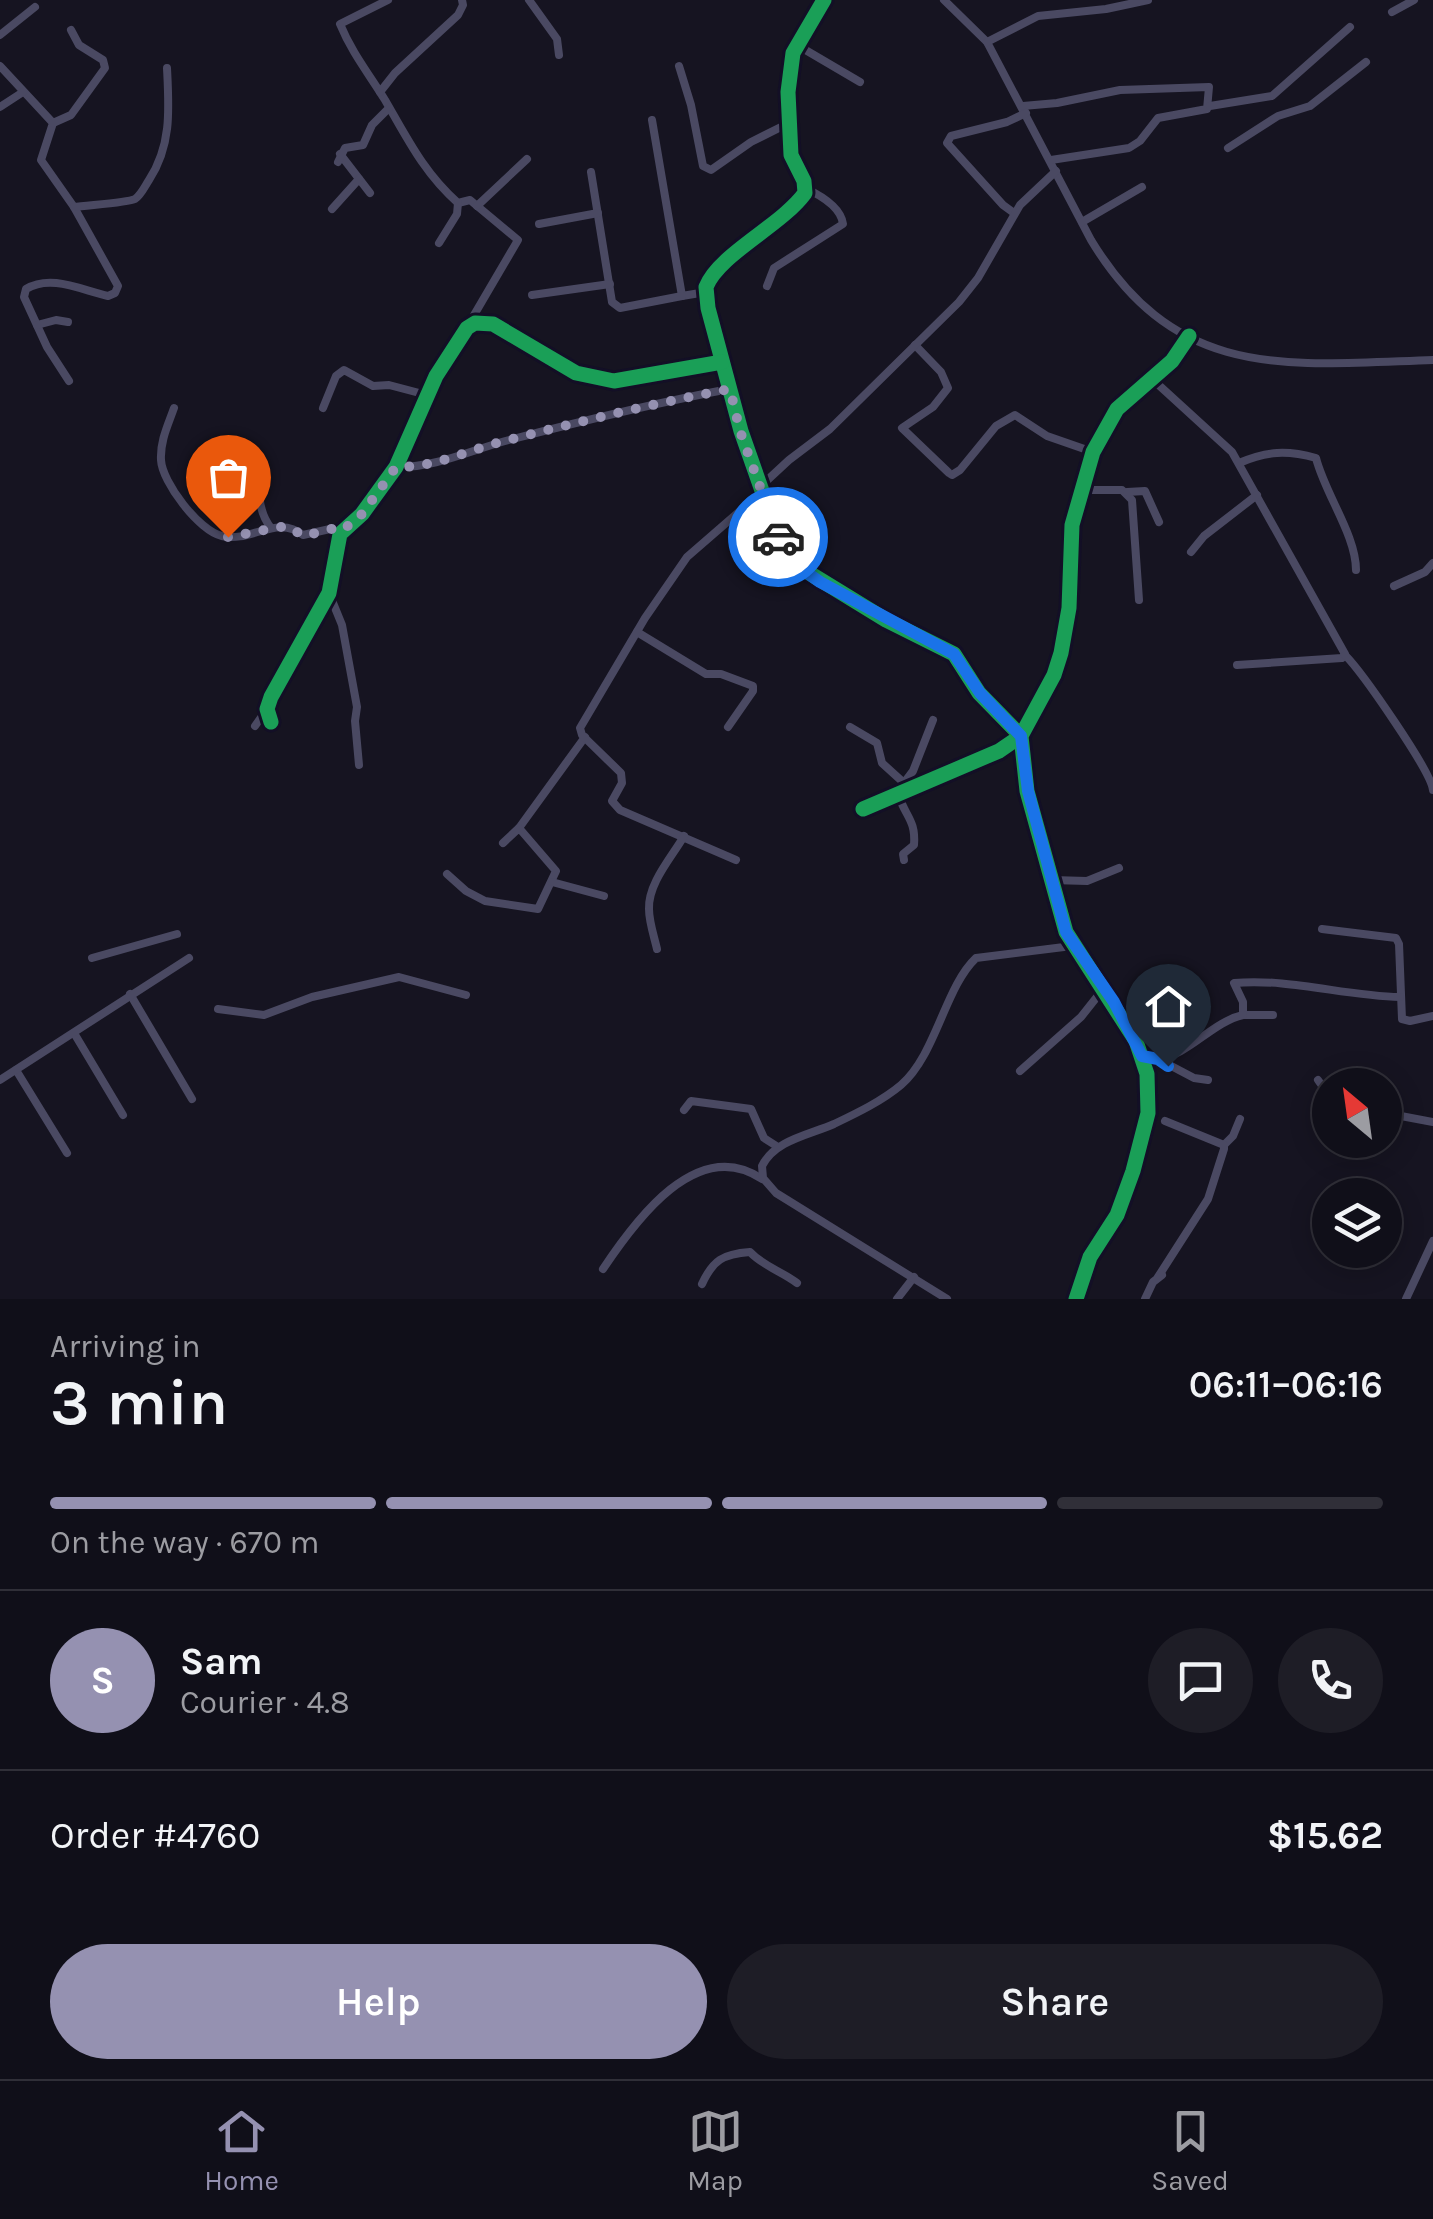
<!DOCTYPE html>
<meta charset="utf-8">
<style>
body{margin:0;font-family:Karla,sans-serif;background:#1e1d26;color:#f1f3f6;height:100vh;display:flex;flex-direction:column;font-size:38px;white-space:nowrap}
*{box-sizing:border-box;margin:0}
p{font-size:32px;color:#9c9ca2}
.icon{flex:none;width:55px;height:55px;fill:none;stroke:currentColor;stroke-width:2;stroke-linecap:round;stroke-linejoin:round}
.map{position:relative;height:1299px;overflow:hidden}
.details{display:flex;flex-direction:column;background:#100f19;flex:1}
.details>*{flex:none}
.needle{width:65px;rotate:331deg}
.buttons{position:absolute;left:1312px;top:1068px;display:grid;gap:20px}
.buttons a{display:grid;place-items:center;width:90px;height:90px;border-radius:50%;background:#100f19;box-shadow:0 5px 25px #0003,0 0 0 2px #302f38;font-size:50px}
.pin{position:absolute;display:grid;place-items:center;width:85px;height:85px;color:#fff;margin:-102px -42px;border-radius:50% 50% 50% 0;rotate:-45deg;box-shadow:0 0 10px #0007}
.pin .icon{rotate:45deg}
.courier{position:absolute;display:grid;place-items:center;width:100px;height:100px;margin:-50px;border:8px solid #1a73e8;border-radius:50%;background:#fff;color:#222;box-shadow:0 2px 12px #0007}
.overview em{font-style:normal;font-weight:600}
.overview div{display:flex;flex-direction:column-reverse}
.overview{display:flex;align-items:center;justify-content:space-between;height:170px;padding:0 50px}
h1{font-size:65px;font-weight:600;line-height:75px}
.bar{display:grid;grid-template-columns:repeat(4,1fr);gap:15px 10px;align-content:center;height:120px;padding:0 50px}
.bar i{height:12px;border-radius:8px;background:#302f38}
.bar .active{background:#9591b1}
.bar p{grid-column:span 4}
.line{display:flex;align-items:center;gap:25px;padding:0 50px;border-top:2px solid #302f38}
.line div{flex:1}
.round{display:grid;place-items:center;flex:none;width:105px;height:105px;border-radius:52px;background:#1e1d26}
.action{display:flex;gap:20px;margin-top:auto;padding:20px 50px}
.action a{flex:1;height:115px;border-radius:60px;background:#9591b1;color:#fff;font-size:40px;font-weight:600;line-height:115px;text-align:center}
.action a+a{background:#1e1d26;color:#f1f3f6}
.menu{display:flex;justify-content:space-around;align-items:center;height:140px;border-top:2px solid #302f38;background:#100f19;font-size:28px;color:#9c9ca2}
.menu a{display:grid;justify-items:center;gap:5px}
.menu .active{color:#9591b1}
.map>svg:first-child{display:block}
</style>
<div class="map">
<svg width="1433" height="1299" viewBox="0 0 1433 1299">
<rect width="100%" height="100%" fill="#161421"/>
<g fill="none" stroke-linecap="round" stroke-linejoin="round">
<!-- minor -->
<g stroke="#4a4962" stroke-width="8">
<path d="M388 0 340 24C352 53 369 74 385 100 407 138 424 173 458 203L470 200 518 240 467 327"/>
<polyline points="529,0 557,39 559,55"/>
<path d="M824 0 793 53 788 92 791 155 804 181 805 193C781 226 719 254 706 287L708 308 741 431 780 542 793 563 886 620 954 654 979 693 1021 736 999 751 863 809"/>
<path d="M944 0 987 42 1091 240C1177 382 1287 365 1433 360"/>
<polyline points="1392,12 1414,0"/>
<polyline points="0,35 35,7"/>
<polyline points="987,42 1038,16 1106,9 1148,0"/>
<polyline points="797,45 860,82"/>
<path d="M0 66 53 123 41 160 74 207 118 286 115 293 108 296C81 290 51 274 26 289L24 297 47 347 69 381"/>
<polyline points="679,66 691,105 703,166 711,170 751,142 789,123"/>
<polyline points="380,92 395,73 458,15 463,5 462,0"/>
<polyline points="1023,106 1057,103 1120,90 1209,87 1207,109 1158,118 1140,141 1129,148 1051,160"/>
<polyline points="1210,106 1272,96 1350,27"/>
<polyline points="0,107 23,92"/>
<polyline points="652,120 682,296 706,292"/>
<polyline points="53,123 71,115 105,68 103,60 79,45 71,30"/>
<polyline points="1228,148 1278,116 1310,106 1366,62"/>
<polyline points="340,154 370,193"/>
<polyline points="338,162 345,148 363,145 372,125 389,108"/>
<polyline points="591,172 612,302 620,308 682,296"/>
<polyline points="477,206 527,159"/>
<path d="M74 207C87 205 127 203 135 199 141 195 145 186 149 180 172 145 169 108 167 68"/>
<polyline points="332,209 359,179"/>
<polyline points="1014,213 1003,205 947,143 951,136 1007,122 1026,113"/>
<polyline points="1082,222 1142,187"/>
<polyline points="539,224 598,213"/>
<polyline points="439,243 457,214 458,203"/>
<path d="M767 286 774 268 843 224C841 207 820 195 805 188"/>
<polyline points="532,295 610,284"/>
<polyline points="37,325 56,320 68,322"/>
<polyline points="915,345 941,372 948,388 933,407 902,428 949,473 952,475 960,470 996,426 1015,415 1047,436 1093,452"/>
<polyline points="1151,378 1232,452 1345,654 1342,658 1237,665"/>
<path d="M174 408C168 425 160 441 161 460 162 482 199 531 222 536 251 543 277 514 303 535L330 529 343 530"/>
<polyline points="323,408 336,376 344,370 373,386 389,385 427,395"/>
<path d="M260 457C259 481 255 508 271 528"/>
<path d="M1239 463C1267 451 1287 450 1316 458 1325 494 1356 535 1356 570"/>
<path d="M396 467C435 468 471 450 509 440 582 421 655 403 729 389"/>
<polyline points="761,486 789,460 830,429 959,302 978,278 1020,205 1056,171"/>
<polyline points="1080,490 1122,490 1132,500 1139,600"/>
<polyline points="1127,492 1145,491 1159,522"/>
<polyline points="1191,552 1204,536 1257,495"/>
<polyline points="1394,586 1425,572 1433,563"/>
<polyline points="329,593 342,625 357,707 355,721 359,765"/>
<polyline points="637,632 706,674 721,674 753,686 753,691 728,727"/>
<path d="M1345 655C1362 672 1431 771 1433 790"/>
<polyline points="271,722 267,709 271,697 329,593 340,534 362,514 396,467 436,376 467,328 475,323 493,324 576,373 614,381 722,362"/>
<polyline points="255,726 267,709"/>
<polyline points="850,727 877,743 882,763 904,783 901,793"/>
<polyline points="904,783 913,771 933,720"/>
<path d="M899 796C905 816 916 820 914 845L903 854 904 860"/>
<polyline points="519,828 585,737"/>
<polyline points="736,860 620,810 612,801 622,783 621,773 582,735 580,728 645,618 687,557 763,491"/>
<polyline points="447,874 466,891 485,901 538,909 556,871 519,828 503,843"/>
<polyline points="1052,880 1087,881 1119,868"/>
<polyline points="552,882 604,896"/>
<polyline points="1322,929 1396,938 1399,944 1402,1019 1410,1021 1433,1016"/>
<path d="M657 949C654 936 649 922 649 909 648 883 672 857 684 836"/>
<polyline points="92,958 177,934"/>
<polyline points="130,994 192,1099"/>
<polyline points="218,1009 264,1015 312,997 399,977 466,995"/>
<path d="M1273 1015H1243V1002L1234 983C1289 978 1345 996 1400 997"/>
<polyline points="74,1033 123,1115"/>
<polyline points="16,1070 67,1153"/>
<polyline points="1020,1071 1081,1017 1104,988"/>
<polyline points="0,1080 189,958"/>
<path d="M1208 1080 1194 1078 1158 1059C1189 1055 1212 1022 1243 1015"/>
<polyline points="1318,1080 1330,1097"/>
<polyline points="684,1110 691,1101 751,1109 764,1138 778,1147"/>
<polyline points="1385,1113 1433,1122"/>
<polyline points="1224,1145 1233,1136 1240,1119"/>
<path d="M603 1269C635 1221 697 1135 762 1179"/>
<polyline points="1158,1277 1208,1199 1224,1149 1224,1145 1165,1121"/>
<path d="M702 1284C713 1260 723 1254 750 1252 763 1266 781 1271 797 1283"/>
<polyline points="897,1299 914,1277"/>
<path d="M947 1299 776 1193 763 1178 762 1166C775 1140 809 1135 834 1124 857 1113 882 1101 901 1085 936 1055 945 987 976 958L1072 946"/>
<polyline points="1076,1299 1090,1257 1117,1215 1133,1171 1148,1113 1147,1074 1136,1041 1066,932 1027,791 1021,736 1054,675 1061,653 1069,608 1072,525 1093,452 1117,409 1172,361 1189,336"/>
<polyline points="1145,1299 1153,1282 1162,1275"/>
<polyline points="1406,1299 1433,1241"/>
</g>
<!-- cycleway casing -->
<g stroke="#130f26" stroke-width="21">
<g id="cycleway">
<path d="M824 0 793 53 788 92 791 155 804 181 805 193C781 226 719 254 706 287L708 308 741 431 780 542 793 563 886 620 954 654 979 693 1021 736 999 751 863 809"/>
<polyline points="271,722 267,709 271,697 329,593 340,534 362,514 396,467 436,376 467,328 475,323 493,324 576,373 614,381 722,362"/>
<polyline points="1076,1299 1090,1257 1117,1215 1133,1171 1148,1113 1147,1074 1136,1041 1066,932 1027,791 1021,736 1054,675 1061,653 1069,608 1072,525 1093,452 1117,409 1172,361 1189,336"/>
</g>
</g>
<!-- cycleway -->
<use href="#cycleway" stroke="#1a9f57" stroke-width="15"/>
</g>
<g fill="none" stroke-linecap="round" stroke-linejoin="round">
<!-- done -->
<path stroke="#9591b1" stroke-width="10" stroke-dasharray="0 18" d="M228 537 286 526 304 536 335 528 343 530 362 514 396 467C433 468 466 451 501 442 577 422 652 404 730 389L740 431 778 537"/>
<!-- route -->
<polyline stroke="#1a73e8" stroke-width="12" points="778,537 793,563 820,582 954,654 980,693 1021,736 1028,791 1066,932 1114,1002 1142,1056 1158,1059 1168,1066"/>
</g>
</svg>
<div class="buttons">
<a><svg class="needle" viewBox="-14 -14 28 28"><path d="M0-13l5 13h-10z" fill="#e53935"/><path d="M0 13l5-13h-10z" fill="#9c9ca2"/></svg></a>
<a><svg class="icon" aria-label="layers" viewBox="0 0 24 24"><path d="M12 4l9 5-9 5-9-5zM3 14l9 5 9-5"/></svg></a>
</div>
<div class="pin" style="left:228px;top:537px;background:#ea580c"><svg class="icon" aria-label="bag" viewBox="0 0 24 24"><path d="M5 8h14l-1 12H6zM9 8a3 3 0 0 1 6 0"/></svg></div>
<div class="pin" style="left:1168px;top:1066px;background:#1f2937"><svg class="icon" aria-label="home" viewBox="0 0 24 24"><path d="M3 11l9-7 9 7M6 9v11h12V9"/></svg></div>
<div class="courier" style="left:778px;top:537px"><svg class="icon" aria-label="car" viewBox="0 0 24 24"><path d="M5 17H2v-5l4-1 3-4h7l3 4 3 1v5h-3M9 17h6M6 11h13"/><circle cx="7" cy="17" r="2"/><circle cx="17" cy="17" r="2"/></svg></div>
</div>
<section class="details">
<div class="overview"><div><h1>3 min</h1><p>Arriving in</p></div><em>06:11–06:16</em></div>
<div class="bar"><i class="active"></i><i class="active"></i><i class="active"></i><i></i><p>On the way · 670 m</p></div>
<div class="line" style="height:180px"><b class="round" style="background:#9591b1;color:#fff">S</b><div><b>Sam</b><p>Courier · 4.8</p></div><a class="round"><svg class="icon" aria-label="chat" viewBox="0 0 24 24"><path d="M4 5h16v11H9l-5 4z"/></svg></a><a class="round"><svg class="icon" aria-label="phone" viewBox="0 0 24 24"><path d="M5 4h4l2 5-3 2q2 4 5 5l2-3 5 2v4C11 20 4 13 5 4z"/></svg></a></div>
<div class="line" style="height:130px"><div>Order #4760</div><b>$15.62</b></div>
<div class="action"><a>Help</a><a>Share</a></div>
</section>
<nav class="menu">
<a class="active"><svg class="icon" aria-label="home" viewBox="0 0 24 24"><path d="M3 11l9-7 9 7M6 9v11h12V9"/></svg>Home</a>
<a><svg class="icon" aria-label="map" viewBox="0 0 24 24"><path d="M3 6l6-2 6 2 6-2v14l-6 2-6-2-6 2zM9 4v14M15 6v14"/></svg>Map</a>
<a><svg class="icon" aria-label="saved" viewBox="0 0 24 24"><path d="M7 4h10v16l-5-4-5 4z"/></svg>Saved</a>
</nav>
